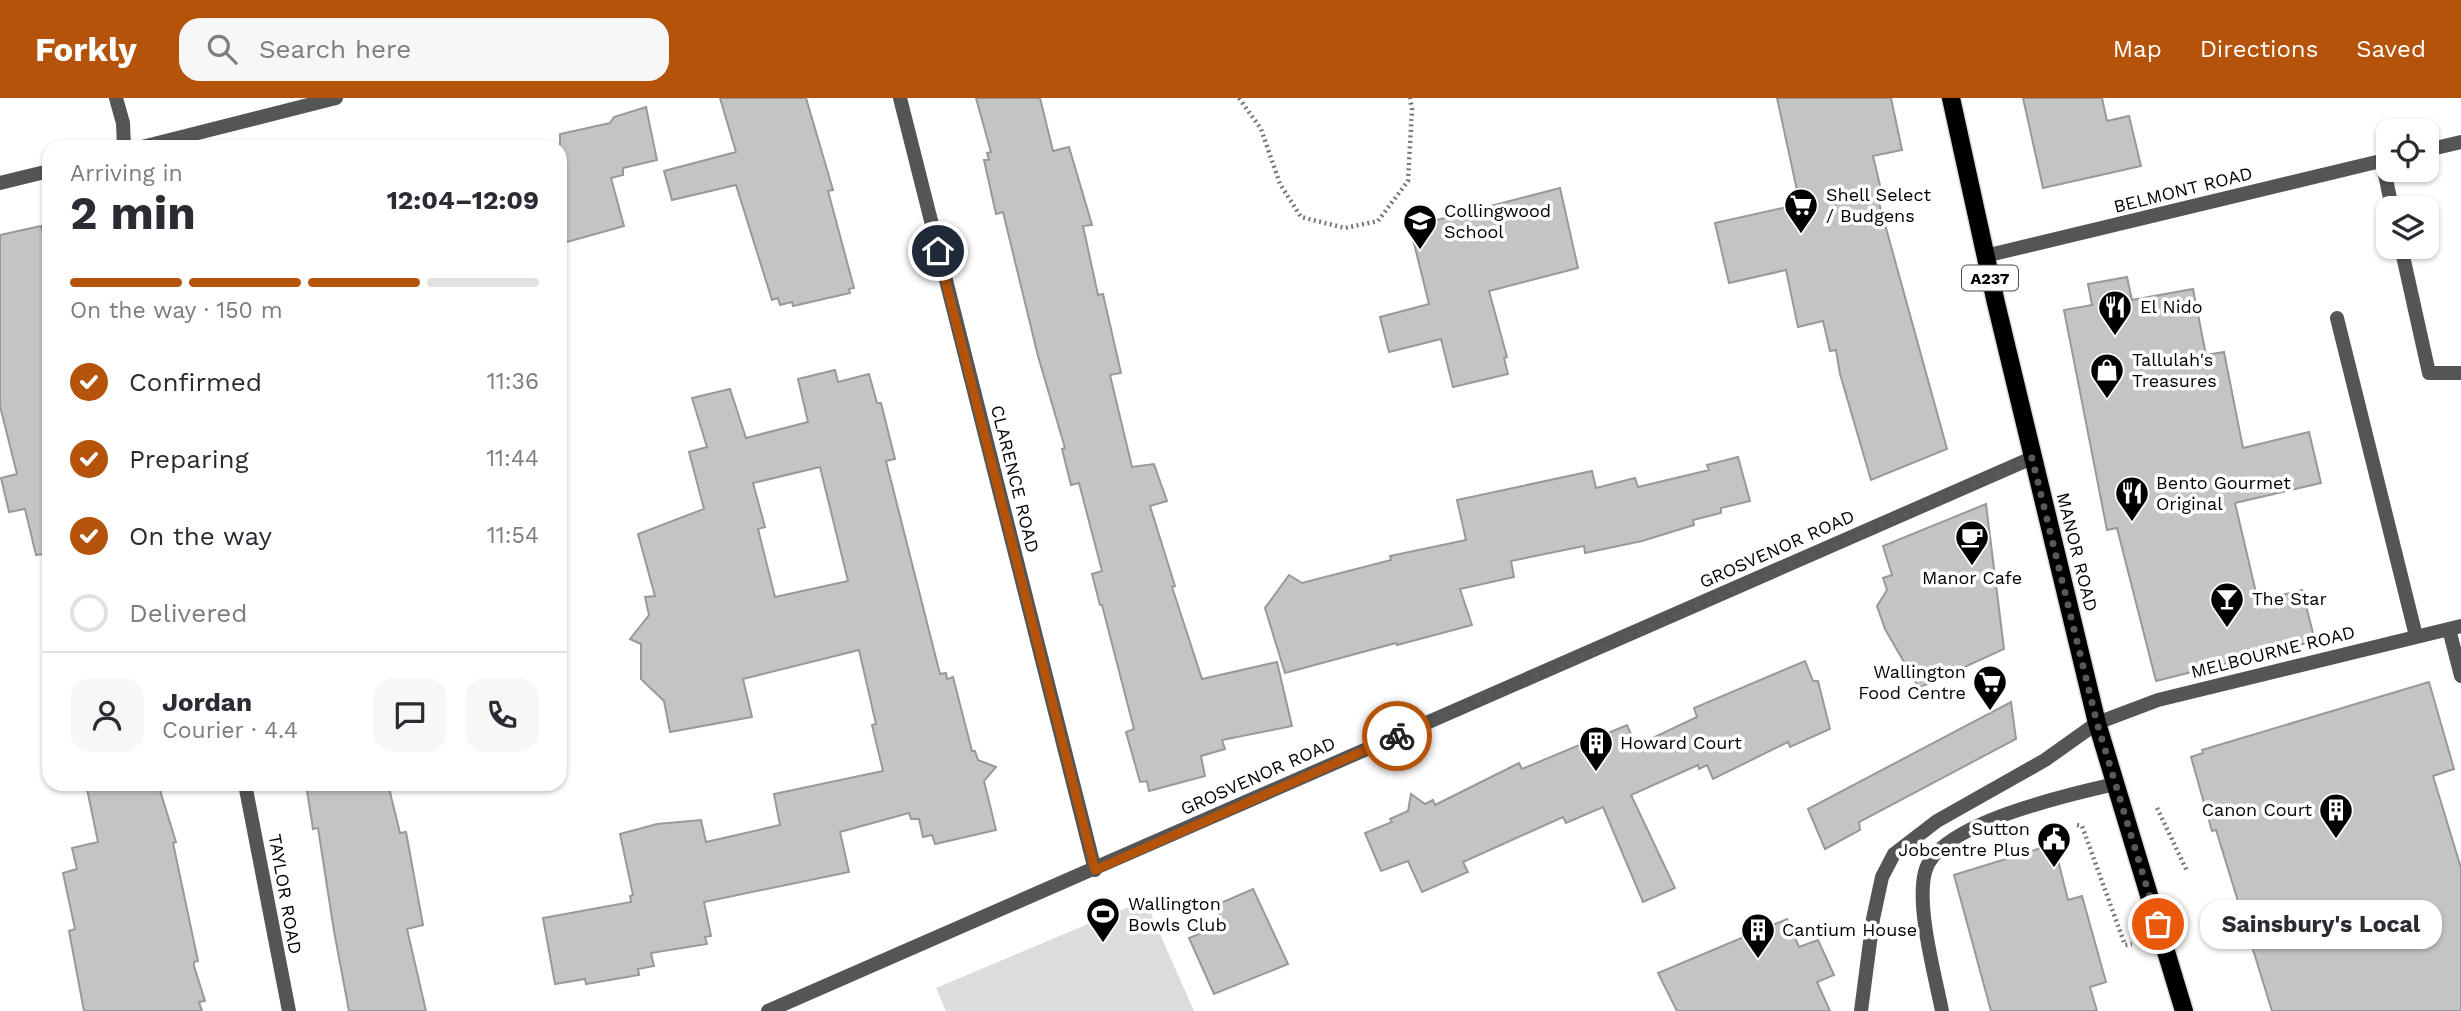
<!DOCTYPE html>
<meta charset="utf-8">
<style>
body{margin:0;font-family:"Work Sans",sans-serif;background:#f7f7f7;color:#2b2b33;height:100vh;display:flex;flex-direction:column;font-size:26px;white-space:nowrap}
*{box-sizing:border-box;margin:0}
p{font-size:23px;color:#7c7c81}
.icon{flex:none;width:38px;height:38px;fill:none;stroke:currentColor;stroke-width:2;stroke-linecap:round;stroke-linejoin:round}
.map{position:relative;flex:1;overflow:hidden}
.panel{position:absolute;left:42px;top:42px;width:525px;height:651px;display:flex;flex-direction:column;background:#fff;border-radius:21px;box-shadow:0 2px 5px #0004}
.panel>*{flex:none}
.fabs{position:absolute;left:2376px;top:21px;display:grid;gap:14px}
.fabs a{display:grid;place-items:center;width:63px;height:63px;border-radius:14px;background:#fff;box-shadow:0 2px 5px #0004;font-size:35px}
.pin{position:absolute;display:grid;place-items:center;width:60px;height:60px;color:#fff;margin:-30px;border:4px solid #fff;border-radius:50%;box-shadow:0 2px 7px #0007}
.courier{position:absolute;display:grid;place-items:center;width:70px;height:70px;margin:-35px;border:5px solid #b45309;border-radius:50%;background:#fff;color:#222;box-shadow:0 2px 9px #0007}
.bubble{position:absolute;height:49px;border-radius:21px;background:#fff;box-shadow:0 2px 5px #0004;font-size:23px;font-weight:700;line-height:49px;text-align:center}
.overview em{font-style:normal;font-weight:700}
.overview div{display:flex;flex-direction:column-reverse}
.overview{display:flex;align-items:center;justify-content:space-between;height:119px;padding:0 28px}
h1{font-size:46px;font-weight:700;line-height:52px}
.bar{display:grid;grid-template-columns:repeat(4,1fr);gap:10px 7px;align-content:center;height:84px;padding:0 28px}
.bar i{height:9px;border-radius:5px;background:#e1e1e2}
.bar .active{background:#b45309}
.bar p{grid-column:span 4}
.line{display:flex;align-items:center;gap:18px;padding:0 28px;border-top:2px solid #e1e1e2}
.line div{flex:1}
.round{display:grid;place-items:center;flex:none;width:74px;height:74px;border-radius:21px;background:#f7f7f7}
ol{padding:0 28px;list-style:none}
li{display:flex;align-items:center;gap:21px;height:77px}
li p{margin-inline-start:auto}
li .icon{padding:7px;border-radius:50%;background:#b45309;color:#fff;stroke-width:4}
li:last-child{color:#7c7c81}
li i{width:38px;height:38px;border:4px solid #e1e1e2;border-radius:50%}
header{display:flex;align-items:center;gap:42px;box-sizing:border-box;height:98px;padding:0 35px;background:#b45309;color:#fff}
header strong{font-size:33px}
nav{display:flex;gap:38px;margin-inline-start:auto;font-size:24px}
.search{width:490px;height:63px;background:#f7f7f7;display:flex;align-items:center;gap:18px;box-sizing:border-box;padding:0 24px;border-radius:21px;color:#7c7c81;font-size:26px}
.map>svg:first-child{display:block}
</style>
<header>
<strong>Forkly</strong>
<div class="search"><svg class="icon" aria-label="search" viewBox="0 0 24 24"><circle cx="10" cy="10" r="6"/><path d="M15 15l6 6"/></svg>Search here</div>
<nav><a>Map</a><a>Directions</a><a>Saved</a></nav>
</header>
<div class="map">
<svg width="2461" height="913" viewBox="0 0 2461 913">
<rect width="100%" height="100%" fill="#fff"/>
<!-- green -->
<polygon fill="#dcdcdc" points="1145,802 1194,913 946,913 936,890"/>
<!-- building -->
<g fill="#c4c4c4" stroke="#999" stroke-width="2" fill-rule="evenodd">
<polygon points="720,0 806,0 833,92 828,93 854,190 849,191 850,195 793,208 792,204 780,207 778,200 772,202 736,87 672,102 664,73 736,54"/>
<polygon points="976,0 1040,0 1053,53 1069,49 1092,127 1083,128 1098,197 1103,196 1121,275 1110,277 1132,369 1154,366 1167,403 1150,408 1175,488 1172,489 1202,581 1277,564 1292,628 1222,642 1225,651 1201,658 1205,678 1149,693 1147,683 1140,684 1126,634 1134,631 1102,507 1100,507 1092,476 1102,473 1079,385 1071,387 1062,351 1065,350 1038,258 1003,114 996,116 984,62 989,62 987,55 991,54"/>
<polygon points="1777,0 1891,0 1902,52 1873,58 1883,100 1878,101 1947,351 1871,382 1840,276 1836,252 1830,253 1823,223 1798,229 1786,172 1729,185 1715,125 1800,106"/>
<polygon points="2023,0 2102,0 2107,23 2129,18 2141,68 2043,90"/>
<polygon points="646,9 657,62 623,70 623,77 611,80 624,128 560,146 560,36 610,25 614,19"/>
<polygon points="1560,90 1578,170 1489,193 1507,259 1504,260 1508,276 1453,289 1441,241 1389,254 1380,219 1429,206 1410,129"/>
<polygon points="41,128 49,161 49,455 36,457 25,411 9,414 1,380 17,376 0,308 0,137"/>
<polygon points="2127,179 2132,202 2193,191 2206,257 2224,254 2243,350 2309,334 2321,385 2235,405 2258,503 2302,492 2315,543 2156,583 2117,430 2107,432 2064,212 2092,207 2088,186"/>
<path d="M835 272 838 284 869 276 877 305H881L895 361 886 363 940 576 946 575 947 581 953 579 972 653H975L978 662 996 669 984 683 996 732 935 746 932 737 923 739 919 721H911L909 715 840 734 849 774 704 804 711 838 705 839 707 846 651 855 654 868 638 871 639 877 586 886 585 881 555 886 543 820 631 804 630 798 633 797 620 736 657 726 701 722 706 744 780 727 774 696 883 673 872 627 876 626 859 552 743 581 752 619 670 634 664 603 641 581V546L630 541 649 517 645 499 655 498 638 436 704 411 689 354 707 349 692 300 730 291 746 340 808 324 798 281ZM820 369 848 483 775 499 758 431 765 429 753 385Z"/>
<polygon points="1738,359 1750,403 1721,410 1721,415 1693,422 1694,427 1642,443 1585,455 1584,448 1511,463 1514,479 1460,491 1472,527 1397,547 1396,545 1285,575 1265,510 1289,477 1302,485 1391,462 1390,458 1466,442 1457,402 1592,373 1596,390 1635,380 1638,389 1709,372 1707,367"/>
<polygon points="1986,406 2004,551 1919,590 1885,531 1877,508 1887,492 1883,480 1892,477 1883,448"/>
<polygon points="1805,563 1813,583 1818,583 1830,631 1790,649 1788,644 1713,681 1707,667 1699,671 1698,667 1631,697 1675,790 1643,804 1603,709 1566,725 1563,719 1463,764 1468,774 1422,794 1408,763 1381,773 1365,735 1392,724 1390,721 1408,713 1411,696 1425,706 1433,702 1435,707 1519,665 1522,671 1627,627 1636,648 1697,619 1694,610"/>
<polygon points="2429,584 2454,671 2433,678 2461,770 2461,913 2272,913 2216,732 2212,733 2191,659 2203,655 2202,652"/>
<polygon points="2011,604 2016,641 1859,724 1860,732 1825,751 1808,711"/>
<polygon points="86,686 158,686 176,744 173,745 198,863 194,864 194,868 205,903 199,904 202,913 84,913 69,833 75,831 63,775 77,771 72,750 98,744"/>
<polygon points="306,686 388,686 400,735 406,734 423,827 407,831 426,913 349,913 334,833 318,730 313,731"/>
<polygon points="2054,746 2068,802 2082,798 2106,884 2090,889 2097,913 1991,913 1954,777"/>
<polygon points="1253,791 1288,866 1214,896 1189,840 1223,826 1216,807"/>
<polygon points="1787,821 1799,849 1818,842 1834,877 1817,884 1830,913 1677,913 1658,875"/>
</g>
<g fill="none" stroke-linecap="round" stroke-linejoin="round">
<!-- primary casing -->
<g stroke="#dbdbdb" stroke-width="21">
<polyline id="primary" points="1951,0 1996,205 2097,625 2184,913"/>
</g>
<!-- path -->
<g stroke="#777" stroke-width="4.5" stroke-dasharray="2 3.5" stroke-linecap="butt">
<polyline points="1239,0 1261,31 1280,86 1301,119 1345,130 1378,123 1408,83 1412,11 1410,0"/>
<polyline points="2157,710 2187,773"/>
<polyline points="2077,727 2082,728 2125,847 2132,846"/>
</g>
<!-- service -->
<g stroke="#555" stroke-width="14">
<polyline points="2382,62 2392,110"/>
<polyline points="2401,149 2429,275 2461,275"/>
<polyline points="2337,220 2416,538"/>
<polyline points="2449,531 2461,578"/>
</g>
<!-- minor -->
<g stroke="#555" stroke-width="14">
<polyline points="116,0 123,25 124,49"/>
<polyline points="900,0 1095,772"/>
<polyline points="142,49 336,0"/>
<polyline points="2427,52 2461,44"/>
<polyline points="0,85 49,73"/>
<polyline points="1985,158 2389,61"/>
<polyline points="245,686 289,913"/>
<polyline points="768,913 2032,360"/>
<polyline points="1861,913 1873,821 1882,779 1894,756 1937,723 2045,662 2097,625 2158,602 2461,528"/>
<path d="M1942 913C1935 877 1916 809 1925 774 1937 725 2072 696 2115 686"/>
</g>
<!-- primary -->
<use href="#primary" stroke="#000" stroke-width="18"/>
</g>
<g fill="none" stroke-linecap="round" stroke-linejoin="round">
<!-- done -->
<polyline stroke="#595959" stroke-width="7" stroke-dasharray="0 12.6" points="1397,638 1619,543 2032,360 2097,625 2158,826"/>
<!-- route -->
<polyline stroke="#b45309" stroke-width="9" points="938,153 1095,772 1397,638"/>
</g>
<!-- icons -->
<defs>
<g id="supermarket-pin" transform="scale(1.75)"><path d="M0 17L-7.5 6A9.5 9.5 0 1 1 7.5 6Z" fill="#000" stroke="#fff"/><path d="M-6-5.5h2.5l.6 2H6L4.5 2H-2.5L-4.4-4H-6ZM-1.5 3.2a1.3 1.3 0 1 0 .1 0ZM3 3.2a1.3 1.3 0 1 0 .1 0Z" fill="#fff"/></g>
<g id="school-pin" transform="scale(1.75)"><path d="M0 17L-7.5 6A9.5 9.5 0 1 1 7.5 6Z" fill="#000" stroke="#fff"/><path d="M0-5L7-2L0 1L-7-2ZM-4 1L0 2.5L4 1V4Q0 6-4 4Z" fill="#fff"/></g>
<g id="restaurant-pin" transform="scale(1.75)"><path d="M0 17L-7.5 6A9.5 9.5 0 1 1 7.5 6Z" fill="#000" stroke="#fff"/><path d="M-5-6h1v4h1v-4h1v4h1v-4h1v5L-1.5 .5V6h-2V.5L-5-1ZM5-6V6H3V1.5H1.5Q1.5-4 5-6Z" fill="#fff"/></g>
<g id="shop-pin" transform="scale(1.75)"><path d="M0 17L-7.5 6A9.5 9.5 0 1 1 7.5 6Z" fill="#000" stroke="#fff"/><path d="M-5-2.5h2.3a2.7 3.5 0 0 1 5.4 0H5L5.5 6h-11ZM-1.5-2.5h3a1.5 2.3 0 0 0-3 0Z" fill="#fff"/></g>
<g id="cafe-pin" transform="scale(1.75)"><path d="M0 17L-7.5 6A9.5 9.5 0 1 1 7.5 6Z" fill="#000" stroke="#fff"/><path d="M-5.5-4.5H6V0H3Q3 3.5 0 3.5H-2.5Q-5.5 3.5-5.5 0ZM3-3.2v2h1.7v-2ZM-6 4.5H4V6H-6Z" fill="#fff"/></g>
<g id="bar-pin" transform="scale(1.75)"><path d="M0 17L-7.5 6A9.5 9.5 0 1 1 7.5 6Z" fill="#000" stroke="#fff"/><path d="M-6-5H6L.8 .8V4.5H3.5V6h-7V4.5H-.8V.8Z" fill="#fff"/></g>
<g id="building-pin" transform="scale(1.75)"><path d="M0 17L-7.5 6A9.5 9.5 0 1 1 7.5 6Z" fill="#000" stroke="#fff"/><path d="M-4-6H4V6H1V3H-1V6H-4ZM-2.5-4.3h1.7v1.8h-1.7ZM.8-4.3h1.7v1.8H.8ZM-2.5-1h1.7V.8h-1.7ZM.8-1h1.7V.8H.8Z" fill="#fff"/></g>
<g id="civic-pin" transform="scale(1.75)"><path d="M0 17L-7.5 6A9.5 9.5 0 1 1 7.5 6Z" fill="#000" stroke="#fff"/><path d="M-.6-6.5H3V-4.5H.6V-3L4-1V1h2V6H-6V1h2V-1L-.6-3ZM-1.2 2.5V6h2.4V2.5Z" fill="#fff"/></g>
<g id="stadium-pin" transform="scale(1.75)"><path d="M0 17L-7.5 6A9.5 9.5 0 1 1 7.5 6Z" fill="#000" stroke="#fff"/><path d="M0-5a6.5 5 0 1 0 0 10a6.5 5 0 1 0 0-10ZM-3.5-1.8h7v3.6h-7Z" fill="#fff"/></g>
</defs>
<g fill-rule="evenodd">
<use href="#supermarket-pin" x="1801" y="107"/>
<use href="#school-pin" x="1420" y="123"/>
<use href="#restaurant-pin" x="2115" y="209"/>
<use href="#shop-pin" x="2107" y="272"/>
<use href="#restaurant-pin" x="2132" y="395"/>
<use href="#cafe-pin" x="1972" y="439"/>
<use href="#bar-pin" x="2227" y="501"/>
<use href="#supermarket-pin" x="1990" y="584"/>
<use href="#building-pin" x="1596" y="645"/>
<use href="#building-pin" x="2336" y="712"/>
<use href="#civic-pin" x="2054" y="741"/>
<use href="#stadium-pin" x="1103" y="816"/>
<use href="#building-pin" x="1758" y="832"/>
</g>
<g text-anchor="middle" stroke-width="7" stroke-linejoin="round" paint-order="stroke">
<!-- shield labels -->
<rect fill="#fff" stroke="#4c4c4c" stroke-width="2" x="1962" y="167.5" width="56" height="25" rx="5"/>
<g font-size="16" font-weight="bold" fill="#000">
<text x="1990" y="186">A237</text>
</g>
<!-- street labels -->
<g font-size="18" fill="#000" stroke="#fff">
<text transform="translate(2183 92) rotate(-14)" y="6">BELMONT ROAD</text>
<text transform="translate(1015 381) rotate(76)" y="6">CLARENCE ROAD</text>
<text transform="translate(1777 451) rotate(-24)" y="6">GROSVENOR ROAD</text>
<text transform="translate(2077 454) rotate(76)" y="6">MANOR ROAD</text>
<text transform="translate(2273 554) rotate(-14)" y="6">MELBOURNE ROAD</text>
<text transform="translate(1258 678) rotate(-24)" y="6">GROSVENOR ROAD</text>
<text transform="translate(285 796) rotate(80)" y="6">TAYLOR ROAD</text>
</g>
<!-- poi labels -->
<g font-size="18" fill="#000" stroke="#fff" text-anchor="start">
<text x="1826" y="103">Shell Select<tspan x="1826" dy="21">/ Budgens</tspan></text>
<text x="1444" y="119">Collingwood<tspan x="1444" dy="21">School</tspan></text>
<text x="2140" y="215">El Nido</text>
<text x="2132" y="268">Tallulah's<tspan x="2132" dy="21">Treasures</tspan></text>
<text x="2156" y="391">Bento Gourmet<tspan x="2156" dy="21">Original</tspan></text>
<text x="1972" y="486" text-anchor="middle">Manor Cafe</text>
<text x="2252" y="507">The Star</text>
<text x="1966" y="580" text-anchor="end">Wallington<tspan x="1966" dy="21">Food Centre</tspan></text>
<text x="1620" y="651">Howard Court</text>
<text x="2312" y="718" text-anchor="end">Canon Court</text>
<text x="2030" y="737" text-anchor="end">Sutton<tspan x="2030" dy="21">Jobcentre Plus</tspan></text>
<text x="1128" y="812">Wallington<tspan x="1128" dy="21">Bowls Club</tspan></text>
<text x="1782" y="838">Cantium House</text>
</g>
</g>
</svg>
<div class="fabs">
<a><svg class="icon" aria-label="locate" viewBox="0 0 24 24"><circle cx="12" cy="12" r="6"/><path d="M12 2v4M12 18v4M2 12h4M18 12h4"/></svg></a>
<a><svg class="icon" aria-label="layers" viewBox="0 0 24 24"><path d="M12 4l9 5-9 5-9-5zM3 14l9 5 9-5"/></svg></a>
</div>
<div class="pin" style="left:2158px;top:826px;background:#ea580c"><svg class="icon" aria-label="bag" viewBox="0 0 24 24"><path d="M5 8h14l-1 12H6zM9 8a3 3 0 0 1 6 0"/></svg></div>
<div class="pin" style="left:938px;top:153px;background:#1f2937"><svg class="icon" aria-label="home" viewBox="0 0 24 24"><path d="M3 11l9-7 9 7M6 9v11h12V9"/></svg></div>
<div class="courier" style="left:1397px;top:638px"><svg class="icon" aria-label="bike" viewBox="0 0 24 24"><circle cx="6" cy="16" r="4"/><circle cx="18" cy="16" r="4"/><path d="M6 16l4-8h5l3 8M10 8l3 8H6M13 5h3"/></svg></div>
<div class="bubble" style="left:2200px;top:802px;width:242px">Sainsbury's Local</div>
<section class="panel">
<div class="overview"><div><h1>2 min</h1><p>Arriving in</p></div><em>12:04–12:09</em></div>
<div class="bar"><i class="active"></i><i class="active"></i><i class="active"></i><i></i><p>On the way · 150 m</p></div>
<ol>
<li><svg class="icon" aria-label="check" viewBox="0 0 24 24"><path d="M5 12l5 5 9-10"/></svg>Confirmed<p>11:36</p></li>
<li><svg class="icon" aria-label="check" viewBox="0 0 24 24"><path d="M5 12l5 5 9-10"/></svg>Preparing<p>11:44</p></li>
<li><svg class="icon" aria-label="check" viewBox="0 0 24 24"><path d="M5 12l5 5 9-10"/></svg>On the way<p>11:54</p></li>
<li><i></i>Delivered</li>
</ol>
<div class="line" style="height:126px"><a class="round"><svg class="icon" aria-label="person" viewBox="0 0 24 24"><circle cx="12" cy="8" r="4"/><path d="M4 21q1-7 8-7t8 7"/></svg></a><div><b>Jordan</b><p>Courier · 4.4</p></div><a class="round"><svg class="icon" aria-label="chat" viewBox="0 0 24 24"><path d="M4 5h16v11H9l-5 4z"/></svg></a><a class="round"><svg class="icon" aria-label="phone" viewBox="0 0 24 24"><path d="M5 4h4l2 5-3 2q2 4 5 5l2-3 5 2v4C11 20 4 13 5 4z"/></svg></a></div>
</section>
</div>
